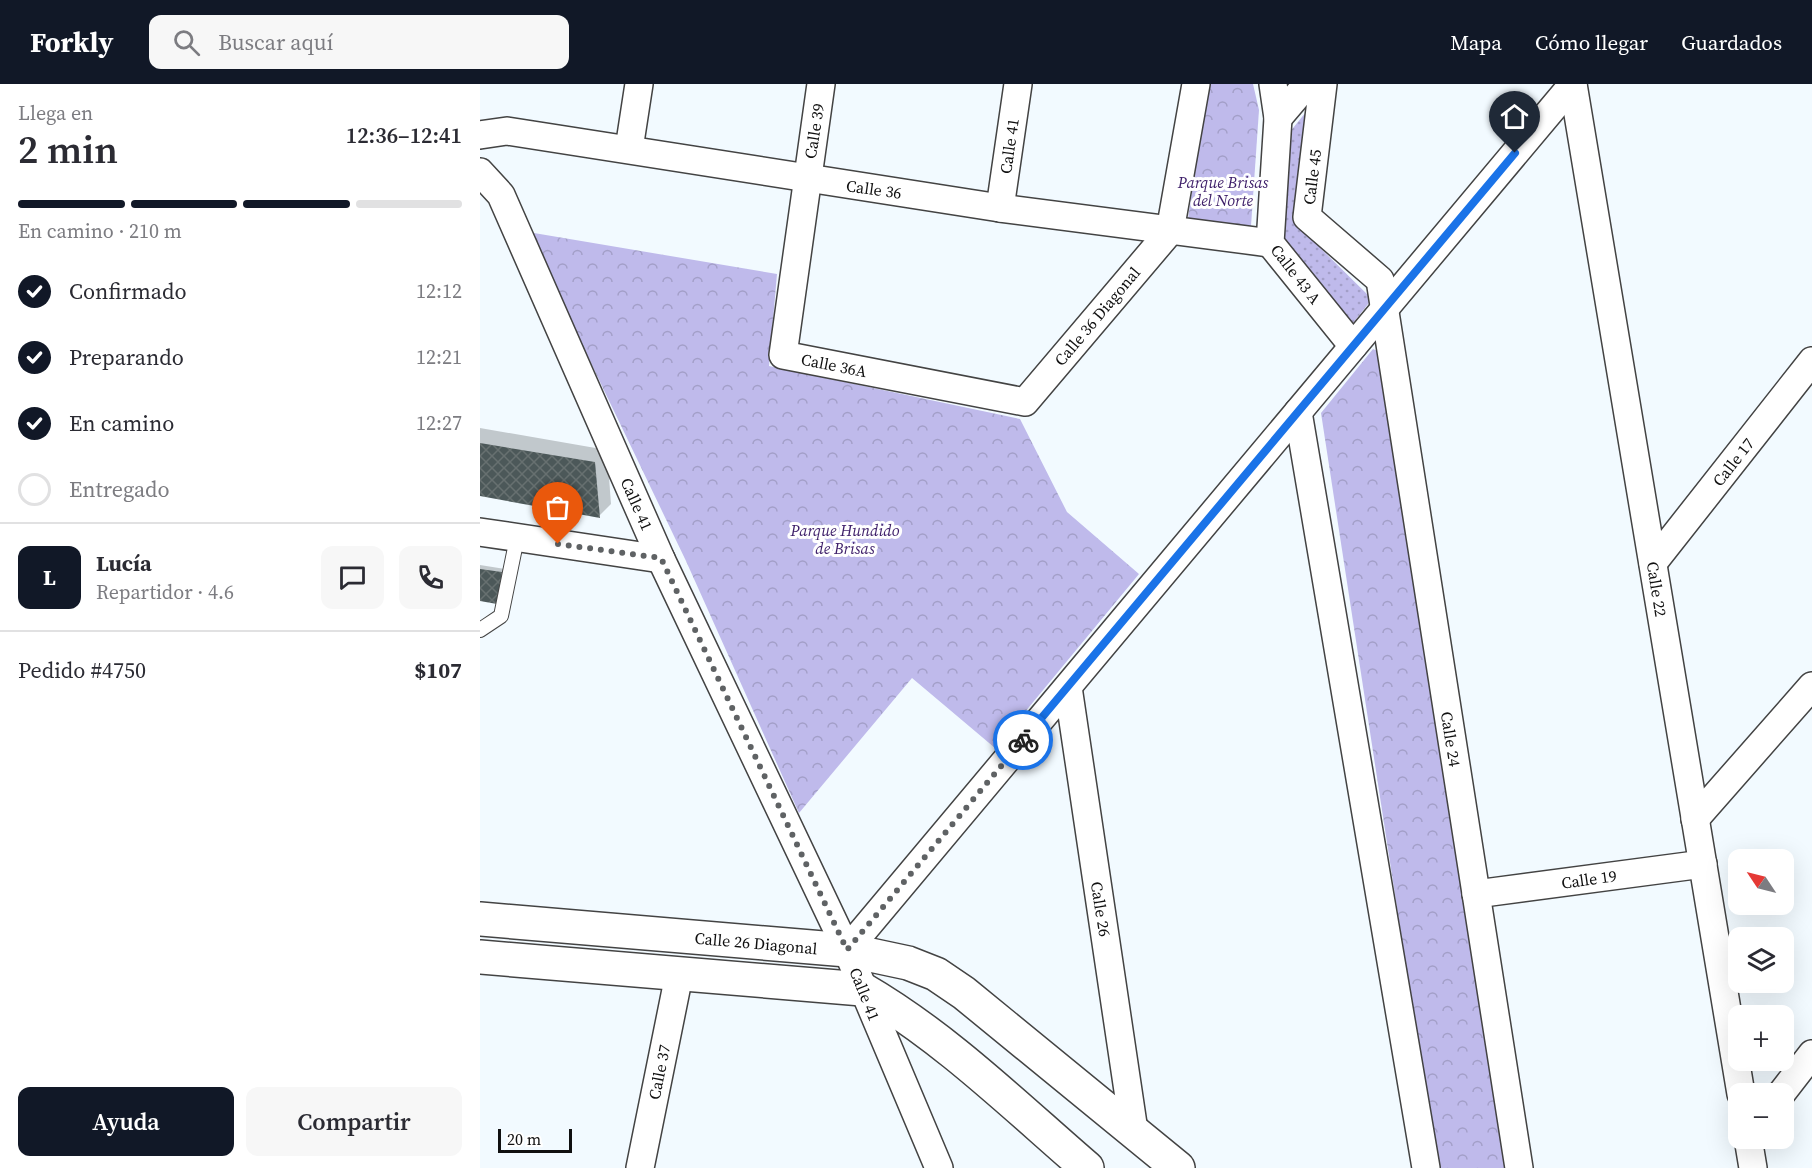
<!DOCTYPE html>
<html lang="es">
<meta charset="utf-8">
<style>
body{margin:0;font-family:"Source Serif 4",serif;background:#f7f7f7;color:#2b2b33;height:100vh;display:flex;flex-direction:column;font-size:22px;white-space:nowrap}
*{box-sizing:border-box;margin:0}
p{font-size:20px;color:#7c7c81}
.icon{flex:none;width:33px;height:33px;fill:none;stroke:currentColor;stroke-width:2;stroke-linecap:round;stroke-linejoin:round}
.map{position:relative;flex:1;overflow:hidden}
.side{display:flex;flex-direction:column;background:#fff;width:480px}
.side>*{flex:none}
.needle{width:39px;rotate:305deg}
.buttons{position:absolute;left:1248px;top:765px;display:grid;gap:12px}
.buttons a{display:grid;place-items:center;width:66px;height:66px;border-radius:12px;background:#fff;box-shadow:0 6px 24px #0002;font-size:30px}
.scale{position:absolute;left:18px;bottom:15px;width:74px;box-sizing:border-box;padding-left:6px;border:3px solid #101010;border-top:0;font-size:16px;line-height:21px;white-space:nowrap;color:#101010;-webkit-text-stroke:4px #fff;paint-order:stroke}
.pin{position:absolute;display:grid;place-items:center;width:51px;height:51px;color:#fff;margin:-62px -26px;border-radius:50% 50% 50% 0;rotate:-45deg;box-shadow:0 0 6px #0007}
.pin .icon{rotate:45deg}
.courier{position:absolute;display:grid;place-items:center;width:60px;height:60px;margin:-30px;border:4px solid #1a73e8;border-radius:50%;background:#fff;color:#222;box-shadow:0 2px 8px #0007}
.head em{font-style:normal;font-weight:600}
.head div{display:flex;flex-direction:column-reverse}
.head{display:flex;align-items:center;justify-content:space-between;height:102px;padding:0 18px}
h1{font-size:39px;font-weight:600;line-height:45px}
.bar{display:grid;grid-template-columns:repeat(4,1fr);gap:9px 6px;align-content:center;height:72px;padding:0 18px}
.bar i{height:8px;border-radius:4px;background:#e1e1e2}
.bar .selected{background:#111827}
.bar p{grid-column:span 4}
.line{display:flex;align-items:center;gap:15px;padding:0 18px;border-top:2px solid #e1e1e2}
.line div{flex:1}
.round{display:grid;place-items:center;flex:none;width:63px;height:63px;border-radius:12px;background:#f7f7f7}
ol{padding:0 18px;list-style:none}
li{display:flex;align-items:center;gap:18px;height:66px}
li p{margin-inline-start:auto}
li .icon{padding:6px;border-radius:50%;background:#111827;color:#fff;stroke-width:4}
li:last-child{color:#7c7c81}
li i{width:33px;height:33px;border:3px solid #e1e1e2;border-radius:50%}
.cta{display:flex;gap:12px;margin-top:auto;padding:12px 18px}
.cta a{flex:1;height:69px;border-radius:12px;background:#111827;color:#fff;font-size:24px;font-weight:600;line-height:69px;text-align:center}
.cta a+a{background:#f7f7f7;color:#2b2b33}
header{display:flex;align-items:center;gap:36px;box-sizing:border-box;height:84px;padding:0 30px;background:#111827;color:#fff}
header strong{font-size:28px}
nav{display:flex;gap:33px;margin-inline-start:auto;font-size:21px}
.search{width:420px;height:54px;background:#f7f7f7;display:flex;align-items:center;gap:15px;box-sizing:border-box;padding:0 21px;border-radius:12px;color:#7c7c81;font-size:22px}
main{display:flex;flex:1;min-height:0}
.map>svg:first-child{display:block}
</style>
<header>
<strong>Forkly</strong>
<div class="search"><svg class="icon" aria-label="search" viewBox="0 0 24 24"><circle cx="10" cy="10" r="6"/><path d="M15 15l6 6"/></svg>Buscar aquí</div>
<nav><a>Mapa</a><a>Cómo llegar</a><a>Guardados</a></nav>
</header>
<main>
<section class="side">
<div class="head"><div><h1>2 min</h1><p>Llega en</p></div><em>12:36–12:41</em></div>
<div class="bar"><i class="selected"></i><i class="selected"></i><i class="selected"></i><i></i><p>En camino · 210 m</p></div>
<ol>
<li><svg class="icon" aria-label="check" viewBox="0 0 24 24"><path d="M5 12l5 5 9-10"/></svg>Confirmado<p>12:12</p></li>
<li><svg class="icon" aria-label="check" viewBox="0 0 24 24"><path d="M5 12l5 5 9-10"/></svg>Preparando<p>12:21</p></li>
<li><svg class="icon" aria-label="check" viewBox="0 0 24 24"><path d="M5 12l5 5 9-10"/></svg>En camino<p>12:27</p></li>
<li><i></i>Entregado</li>
</ol>
<div class="line" style="height:108px"><b class="round" style="background:#111827;color:#fff">L</b><div><b>Lucía</b><p>Repartidor · 4.6</p></div><a class="round"><svg class="icon" aria-label="chat" viewBox="0 0 24 24"><path d="M4 5h16v11H9l-5 4z"/></svg></a><a class="round"><svg class="icon" aria-label="phone" viewBox="0 0 24 24"><path d="M5 4h4l2 5-3 2q2 4 5 5l2-3 5 2v4C11 20 4 13 5 4z"/></svg></a></div>
<div class="line" style="height:78px"><div>Pedido #4750</div><b>$107</b></div>
<div class="cta"><a>Ayuda</a><a>Compartir</a></div>
</section>
<div class="map">
<svg width="1332" height="1084" viewBox="0 0 1332 1084">
<defs>
<pattern id="grass-dots" width="8" height="8" patternUnits="userSpaceOnUse" patternTransform="scale(1.5)"><rect width="8" height="8" fill="#bfbaeb"/><path d="M2 2h.1M6 6h.1" fill="none" stroke="#a39fc8" stroke-width="1.8" stroke-linecap="round"/></pattern>
<pattern id="park-crowns" width="20" height="18" patternUnits="userSpaceOnUse" patternTransform="scale(1.5)"><rect width="20" height="18" fill="#bfbaeb"/><path d="M2 6a3 3 0 1 1 6 0M12 15a3 3 0 1 1 6 0" fill="none" stroke="#a39fc8"/></pattern>
<pattern id="building-cross-hatch" width="8" height="8" patternUnits="userSpaceOnUse" patternTransform="scale(1.5)"><rect width="8" height="8" fill="#4c5859"/><path d="M0 0l8 8M0 8l8-8" fill="none" stroke="#677070"/></pattern>
</defs>
<rect width="100%" height="100%" fill="#f2faff"/>
<!-- grass -->
<polygon fill="url(#grass-dots)" points="830,23 819,143 892,215 873,239 804,155 809,49"/>
<!-- park -->
<g fill="url(#park-crowns)">
<polygon points="727,0 773,0 779,26 771,142 708,135"/>
<polygon points="48,148 297,190 289,282 540,335 587,428 659,490 515,664 432,594 319,729 206,477"/>
<polygon points="893,265 902,269 1030,1084 957,1084 841,329"/>
</g>
<!-- shadow -->
<g fill="#0003">
<polygon points="0,344 127,366 131,420 119,432 0,411"/>
<polygon points="0,481 25,485 20,515 0,516"/>
</g>
<!-- building -->
<g fill="url(#building-cross-hatch)">
<polygon points="0,359 115,378 120,434 0,412"/>
<polygon points="0,485 22,488 17,520 0,517"/>
</g>
<g fill="none" stroke-linecap="round" stroke-linejoin="round">
<!-- service casing -->
<g stroke="#434343" stroke-width="16">
<polyline id="service" points="0,546 21,532 37,454"/>
</g>
<!-- minor casing -->
<g stroke="#434343" stroke-width="30">
<g id="minor">
<polyline points="341,0 303,271 545,318 690,147 716,0"/>
<polyline points="793,0 798,34 790,159 873,262"/>
<polyline points="843,0 827,133 900,196 1039,1084"/>
<polyline points="1093,0 1261,1010"/>
<polyline points="798,34 827,0"/>
<polyline points="0,51 27,47 520,124 790,159"/>
<polyline points="149,65 159,0"/>
<polyline points="0,88 21,111 181,475 367,866 459,1084"/>
<polyline points="520,124 538,0"/>
<polyline points="818,328 946,1084"/>
<polyline points="0,448 181,475"/>
<polyline points="1173,479 1332,277"/>
<polyline points="588,603 654,1047"/>
<polyline points="1215,735 1332,602"/>
<polyline points="996,810 1223,780"/>
<polyline points="367,866 1093,0"/>
<polyline points="1301,1010 1332,970"/>
<polyline points="1268,1054 1273,1084"/>
<polyline points="160,1084 199,891"/>
</g>
</g>
<!-- tertiary casing -->
<g stroke="#434343" stroke-width="36">
<g id="tertiary">
<polyline points="0,835 367,866 428,879 456,890 484,909 698,1084"/>
<path d="M0 873 382 905C465 953 535 1022 607 1084"/>
</g>
</g>
<!-- service -->
<use href="#service" stroke="#fff" stroke-width="14"/>
<!-- minor -->
<use href="#minor" stroke="#fff" stroke-width="27"/>
<!-- tertiary -->
<use href="#tertiary" stroke="#fff" stroke-width="33"/>
</g>
<g fill="none" stroke-linecap="round" stroke-linejoin="round">
<!-- done -->
<polyline stroke="#5f6264" stroke-width="6" stroke-dasharray="0 10.8" points="78,460 181,474 367,866 543,656"/>
<!-- route -->
<polyline stroke="#1a73e8" stroke-width="8" points="543,656 1035,69"/>
</g>
<g text-anchor="middle" stroke-width="6" stroke-linejoin="round" paint-order="stroke">
<!-- street labels -->
<g font-size="16" fill="#101010" stroke="#fff">
<text transform="translate(334 47) rotate(-81)" y="6">Calle 39</text>
<text transform="translate(529 62) rotate(-82)" y="6">Calle 41</text>
<text transform="translate(832 93) rotate(-83)" y="6">Calle 45</text>
<text transform="translate(394 105) rotate(8)" y="6">Calle 36</text>
<text transform="translate(816 190) rotate(52)" y="6">Calle 43 A</text>
<text transform="translate(617 232) rotate(-50)" y="6">Calle 36 Diagonal</text>
<text transform="translate(354 281) rotate(11)" y="6">Calle 36A</text>
<text transform="translate(1253 378) rotate(-52)" y="6">Calle 17</text>
<text transform="translate(157 420) rotate(66)" y="6">Calle 41</text>
<text transform="translate(1177 505) rotate(81)" y="6">Calle 22</text>
<text transform="translate(971 655) rotate(81)" y="6">Calle 24</text>
<text transform="translate(1109 795) rotate(-8)" y="6">Calle 19</text>
<text transform="translate(621 825) rotate(81)" y="6">Calle 26</text>
<text transform="translate(276 859) rotate(5)" y="6">Calle 26 Diagonal</text>
<text transform="translate(385 910) rotate(68)" y="6">Calle 41</text>
<text transform="translate(179 988) rotate(-79)" y="6">Calle 37</text>
</g>
<!-- park labels -->
<g font-size="16" font-style="italic" fill="#3d1e69" stroke="#fff">
<text x="743" y="104">Parque Brisas<tspan x="743" dy="18">del Norte</tspan></text>
<text x="365" y="452">Parque Hundido<tspan x="365" dy="18">de Brisas</tspan></text>
</g>
</g>
</svg>
<div class="buttons">
<a><svg class="needle" viewBox="-14 -14 28 28"><path d="M0-13l5 13h-10z" fill="#e53935"/><path d="M0 13l5-13h-10z" fill="#7c7c81"/></svg></a>
<a><svg class="icon" aria-label="layers" viewBox="0 0 24 24"><path d="M12 4l9 5-9 5-9-5zM3 14l9 5 9-5"/></svg></a>
<a>+</a>
<a>−</a>
</div>
<div class="scale">20 m</div>
<div class="pin" style="left:78px;top:460px;background:#ea580c"><svg class="icon" aria-label="bag" viewBox="0 0 24 24"><path d="M5 8h14l-1 12H6zM9 8a3 3 0 0 1 6 0"/></svg></div>
<div class="pin" style="left:1035px;top:69px;background:#1f2937"><svg class="icon" aria-label="home" viewBox="0 0 24 24"><path d="M3 11l9-7 9 7M6 9v11h12V9"/></svg></div>
<div class="courier" style="left:543px;top:656px"><svg class="icon" aria-label="bike" viewBox="0 0 24 24"><circle cx="6" cy="16" r="4"/><circle cx="18" cy="16" r="4"/><path d="M6 16l4-8h5l3 8M10 8l3 8H6M13 5h3"/></svg></div>
</div>
</main>
